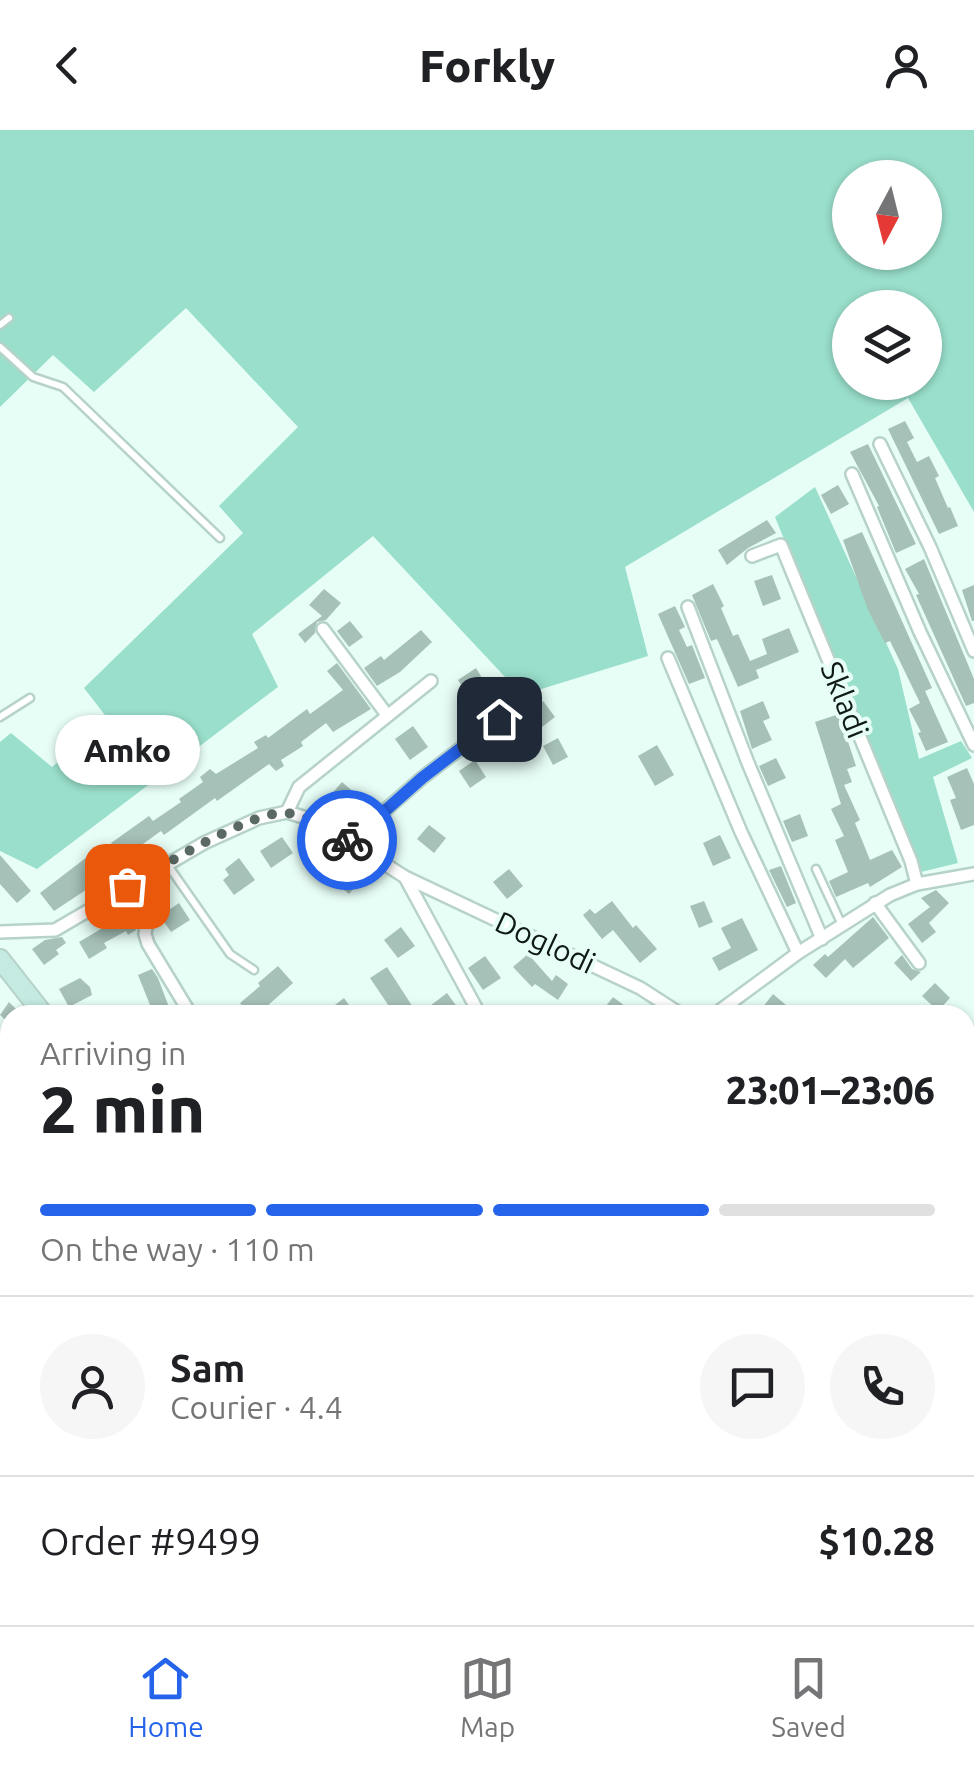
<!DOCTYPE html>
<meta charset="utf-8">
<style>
body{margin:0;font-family:Ubuntu,sans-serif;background:#f6f6f6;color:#202124;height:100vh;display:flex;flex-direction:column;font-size:38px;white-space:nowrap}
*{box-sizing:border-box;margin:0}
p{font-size:32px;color:#757577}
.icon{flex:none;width:55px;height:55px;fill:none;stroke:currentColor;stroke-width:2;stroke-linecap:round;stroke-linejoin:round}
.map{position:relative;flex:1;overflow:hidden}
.sheet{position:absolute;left:0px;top:875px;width:975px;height:620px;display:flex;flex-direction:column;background:#fff;border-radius:30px 30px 0 0;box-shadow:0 2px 8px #0004}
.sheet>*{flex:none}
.needle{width:65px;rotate:187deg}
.tools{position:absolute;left:832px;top:30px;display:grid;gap:20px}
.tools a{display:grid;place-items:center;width:110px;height:110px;border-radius:50%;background:#fff;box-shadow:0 2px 8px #0004;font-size:50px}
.pin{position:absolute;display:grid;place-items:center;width:85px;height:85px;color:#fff;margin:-42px;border-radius:20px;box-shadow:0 5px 15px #0006}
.courier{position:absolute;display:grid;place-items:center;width:100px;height:100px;margin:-50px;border:8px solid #2563eb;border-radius:50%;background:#fff;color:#222;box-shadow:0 2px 12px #0007}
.bubble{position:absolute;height:70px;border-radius:35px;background:#fff;box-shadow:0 2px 8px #0004;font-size:32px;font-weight:800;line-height:70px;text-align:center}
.summary em{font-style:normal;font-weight:800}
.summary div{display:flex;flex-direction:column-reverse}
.summary{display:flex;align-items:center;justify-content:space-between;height:170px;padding:0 40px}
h1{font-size:65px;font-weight:800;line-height:75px}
.bar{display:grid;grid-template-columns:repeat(4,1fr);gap:15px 10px;align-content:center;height:120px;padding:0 40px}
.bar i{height:12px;border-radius:8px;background:#e0e0e0}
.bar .active{background:#2563eb}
.bar p{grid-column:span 4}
.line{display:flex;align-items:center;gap:25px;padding:0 40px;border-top:2px solid #e0e0e0}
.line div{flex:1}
.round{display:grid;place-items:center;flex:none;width:105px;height:105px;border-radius:52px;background:#f6f6f6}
header{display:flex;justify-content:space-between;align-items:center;height:130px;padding:0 40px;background:#fff;font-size:45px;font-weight:800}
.dock{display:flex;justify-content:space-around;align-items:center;height:140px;border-top:2px solid #e0e0e0;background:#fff;font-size:28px;color:#757577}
.dock a{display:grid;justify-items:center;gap:5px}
.dock .active{color:#2563eb}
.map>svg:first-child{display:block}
</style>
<header><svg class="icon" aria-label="back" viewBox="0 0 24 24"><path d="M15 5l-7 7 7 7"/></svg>Forkly<svg class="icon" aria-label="person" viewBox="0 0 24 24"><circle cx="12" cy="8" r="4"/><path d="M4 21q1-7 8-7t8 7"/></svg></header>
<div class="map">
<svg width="974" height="1495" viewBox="0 0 974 1495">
<rect width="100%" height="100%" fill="#e7fef7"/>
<!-- green -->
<g fill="#99dfcb" fill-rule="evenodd">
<path d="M0 0H974V382L908 268 625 437 648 526 522 565 373 406 252 504 278 557 37 739 0 721V612L11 603 52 637 108 589 84 558 243 403 219 376 298 297 186 178 94 262 53 225 0 277ZM850 48H925V122H850ZM850 178H925V252H850Z"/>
<polygon points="815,357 898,539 919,629 961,611 972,628 933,647 958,733 921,742 775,387"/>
<polygon points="0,1245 10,1256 10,1485 112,1485 99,1495 0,1495"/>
<polygon points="965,1396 974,1408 974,1495 960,1495 954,1485 965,1485"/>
<polygon points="140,1485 203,1485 189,1495 149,1495"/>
</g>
<!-- building -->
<g fill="#a6c1b8">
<polygon points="905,291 914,308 907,312 917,332 929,326 939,346 935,348 948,378 950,377 958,396 939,404 888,299"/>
<polygon points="868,314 916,414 896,423 877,377 879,376 850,322"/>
<polygon points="838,355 849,374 831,384 821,365"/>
<polygon points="767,390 776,403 748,418 727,435 718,420"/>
<polygon points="862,402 932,558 925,561 948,612 926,621 918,603 921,602 909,579 920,573 890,511 885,513 868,480 843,410"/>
<polygon points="924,429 974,549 974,573 966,576 916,465 919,464 905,439"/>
<polygon points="772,445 781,469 763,476 754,451"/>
<polygon points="713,454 724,476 721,478 733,506 738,504 750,531 767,524 762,509 789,498 799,522 756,540 759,548 738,557 717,509 711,511 692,465"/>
<polygon points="974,455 974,491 972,491 962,460"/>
<polygon points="324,459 341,473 326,490 317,492 315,503 305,513 298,504 322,486 309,475"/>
<polygon points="675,476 685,497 679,500 687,517 692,515 705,548 689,554 658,484"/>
<polygon points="350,491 363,507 349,517 337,501"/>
<polygon points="421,500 432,512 400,542 377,556 364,538 381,526 384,530"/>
<polygon points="337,533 371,579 333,602 326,593 301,612 303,616 281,630 284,636 276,641 269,634 217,671 215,668 164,705 161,701 122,729 111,713 149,686 153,691 181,672 179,669 203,652 200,647 210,639 216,644 258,618 254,612 266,605 268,608 307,579 310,584 343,560 327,541"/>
<polygon points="476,538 500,578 487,587 470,559 466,562 458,550"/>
<polygon points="543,571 555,587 542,597 530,581"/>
<polygon points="763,571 770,588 763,591 772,610 752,619 740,581"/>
<polygon points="839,584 856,636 847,639 852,652 844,655 860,690 855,693 870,730 892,720 902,737 870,757 868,753 836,767 829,751 848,742 835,710 844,706 831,679 841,674 815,592"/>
<polygon points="413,596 428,617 410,630 395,609"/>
<polygon points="558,608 568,627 553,635 543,616"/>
<polygon points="657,615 674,645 655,656 638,626"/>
<polygon points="776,628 786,648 768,656 759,636"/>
<polygon points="475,630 486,647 470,658 459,641"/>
<polygon points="967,638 974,654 974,695 961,700 950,670 956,668 947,647"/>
<polygon points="342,652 365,672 357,681 353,678 348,685 328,668"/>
<polygon points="800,684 808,706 792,712 783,691"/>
<polygon points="429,695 446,708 434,723 417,709"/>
<polygon points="720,705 731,728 713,736 703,713"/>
<polygon points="282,707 293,723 271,738 260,721"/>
<polygon points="0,725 31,761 17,773 0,754"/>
<polygon points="87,727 104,748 54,781 40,763"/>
<polygon points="239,728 255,750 234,765 223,750 229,745 225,739"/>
<polygon points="349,736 363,747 349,764 335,752"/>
<polygon points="781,736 796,773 787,777 769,740"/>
<polygon points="509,739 523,756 507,769 493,752"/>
<polygon points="936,760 949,773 929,793 936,802 922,813 908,794 930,777 921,768"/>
<polygon points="612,771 633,798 636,795 657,819 640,833 613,800 602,809 583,785 590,779 595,784"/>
<polygon points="704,771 713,792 699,798 690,776"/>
<polygon points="179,773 190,790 171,802 160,786"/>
<polygon points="132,775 138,786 136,800 128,805 126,801 104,813 107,818 89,829 79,812 106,796 103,791"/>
<polygon points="873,787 889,808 853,838 845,829 826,848 813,835 825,824 828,827"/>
<polygon points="742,788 758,820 719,841 712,828 731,818 721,798"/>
<polygon points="401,797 415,816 398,828 384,810"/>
<polygon points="62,807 66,813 56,820 59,824 44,835 32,819 45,810"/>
<polygon points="528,824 552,851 556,845 568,854 558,870 535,854 532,857 513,837"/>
<polygon points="902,825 912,839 921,842 911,851 894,833"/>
<polygon points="485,826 501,848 483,860 468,838"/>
<polygon points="278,836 293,853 265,878 267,881 262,885 250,885 240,873 260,856 258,853"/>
<polygon points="387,837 418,885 447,863 463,885 395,885 370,848"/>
<polygon points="152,839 158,848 172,885 154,885 138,845"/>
<polygon points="80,848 90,857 92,865 69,877 59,859"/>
<polygon points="935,853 950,868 938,881 922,866"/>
<polygon points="773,864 798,885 770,885 762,878"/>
<polygon points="613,867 637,885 599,885"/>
<polygon points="344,868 356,885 322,885"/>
<polygon points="9,872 22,885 10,885 10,894 0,885"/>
<polygon points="10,912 10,941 0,948 0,919"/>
<polygon points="10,1036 10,1077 0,1067 0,1048"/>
<polygon points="5,1143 10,1144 10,1167 0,1174 0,1146"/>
<polygon points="254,1485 279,1485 279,1489 270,1495 260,1495"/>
<polygon points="330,1485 351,1485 354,1490 362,1485 372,1485 378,1495 337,1495"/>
<polygon points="567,1485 617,1485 603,1495 574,1495"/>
<polygon points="756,1485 772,1485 776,1495 740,1495"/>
</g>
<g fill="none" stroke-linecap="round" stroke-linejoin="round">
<!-- lane casing -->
<g stroke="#b6d2c9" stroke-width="11">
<g id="lane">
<polyline points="0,195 9,188"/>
<polyline points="0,217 33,247 63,257 220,408"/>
<polyline points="0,587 30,568"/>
<polyline points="167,734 230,824 254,840"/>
<polyline points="816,739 842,795"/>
<polyline points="0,979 10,971"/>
</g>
</g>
<!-- street casing -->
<g stroke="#b6d2c9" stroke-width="16">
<g id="street">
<polyline points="880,314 930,417 974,521"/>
<polyline points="852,344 920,502 974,615"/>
<polyline points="752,426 781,415 911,731 917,754"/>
<polyline points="688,477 748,633 822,809"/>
<polyline points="323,499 387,585"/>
<polyline points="668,528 741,702 798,823"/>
<polyline points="287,682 299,657 431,551"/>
<polyline points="350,711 422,648 499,589"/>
<polyline points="154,741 145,804 148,814 191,885"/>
<polyline points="405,747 480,885"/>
<polyline points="875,773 919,833"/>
<polyline points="0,802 55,800 204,713 259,688 287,682 319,692 405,747 640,858 682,885"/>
<polyline points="714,885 798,823 890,765 917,754 974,744"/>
<polyline points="965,940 974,940"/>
<polyline points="0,1121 10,1135"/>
<polyline points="965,1137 974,1143"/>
<polyline points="965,1368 974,1361"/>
<polyline points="550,1485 558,1495"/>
<polyline points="781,1485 787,1495"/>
<polyline points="903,1485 909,1495"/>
<polyline points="652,1495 680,1485"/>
</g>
</g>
<!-- secondary casing -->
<g stroke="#b6d2c9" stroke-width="22">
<g id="secondary">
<polyline points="0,829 44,885"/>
<polyline points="291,1485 296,1495"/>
</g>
</g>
<!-- lane -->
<use href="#lane" stroke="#fff" stroke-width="6"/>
<!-- street -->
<use href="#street" stroke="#fff" stroke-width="11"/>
<!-- secondary -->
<use href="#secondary" stroke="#c4eae1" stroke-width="18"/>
</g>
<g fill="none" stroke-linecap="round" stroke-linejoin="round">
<!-- done -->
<path stroke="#5b6965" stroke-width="10" stroke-dasharray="0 18" d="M127 756C160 738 248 683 283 683 306 683 328 697 347 710"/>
<!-- route -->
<polyline stroke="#2563eb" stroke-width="12" points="347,710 350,712 422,648 499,589"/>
</g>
<g text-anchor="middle" stroke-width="8" stroke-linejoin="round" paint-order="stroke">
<!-- street labels -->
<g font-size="30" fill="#0f1916" stroke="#e7fef7">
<text transform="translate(844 570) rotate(68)" y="10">Skladi</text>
<text transform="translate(545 813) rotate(25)" y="10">Doglodi</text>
</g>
</g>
</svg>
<div class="tools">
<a><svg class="needle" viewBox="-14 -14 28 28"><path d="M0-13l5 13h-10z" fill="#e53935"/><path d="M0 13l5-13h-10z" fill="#757577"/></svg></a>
<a><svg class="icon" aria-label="layers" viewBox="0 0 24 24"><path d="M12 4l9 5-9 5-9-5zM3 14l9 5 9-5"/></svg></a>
</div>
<div class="pin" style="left:127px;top:756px;background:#ea580c"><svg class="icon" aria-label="bag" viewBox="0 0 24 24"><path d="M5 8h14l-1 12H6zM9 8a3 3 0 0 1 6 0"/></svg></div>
<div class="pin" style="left:499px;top:589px;background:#1f2937"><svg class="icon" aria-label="home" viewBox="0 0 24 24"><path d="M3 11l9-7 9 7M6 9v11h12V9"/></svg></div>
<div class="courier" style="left:347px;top:710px"><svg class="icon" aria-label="bike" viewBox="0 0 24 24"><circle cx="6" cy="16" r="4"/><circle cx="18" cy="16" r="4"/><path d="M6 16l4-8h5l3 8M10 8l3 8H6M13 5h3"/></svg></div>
<div class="bubble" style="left:55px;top:585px;width:145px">Amko</div>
<section class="sheet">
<div class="summary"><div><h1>2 min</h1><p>Arriving in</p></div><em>23:01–23:06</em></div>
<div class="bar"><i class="active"></i><i class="active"></i><i class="active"></i><i></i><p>On the way · 110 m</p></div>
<div class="line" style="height:180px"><a class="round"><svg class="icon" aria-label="person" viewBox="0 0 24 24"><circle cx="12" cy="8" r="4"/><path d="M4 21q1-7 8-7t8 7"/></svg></a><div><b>Sam</b><p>Courier · 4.4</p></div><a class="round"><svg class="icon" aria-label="chat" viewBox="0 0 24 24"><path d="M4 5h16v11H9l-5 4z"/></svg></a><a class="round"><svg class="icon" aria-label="phone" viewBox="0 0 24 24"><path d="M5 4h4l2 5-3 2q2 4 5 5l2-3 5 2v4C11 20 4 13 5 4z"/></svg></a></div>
<div class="line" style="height:130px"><div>Order #9499</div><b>$10.28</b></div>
</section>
</div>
<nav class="dock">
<a class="active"><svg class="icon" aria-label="home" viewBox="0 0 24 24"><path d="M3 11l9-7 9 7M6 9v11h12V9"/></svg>Home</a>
<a><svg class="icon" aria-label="map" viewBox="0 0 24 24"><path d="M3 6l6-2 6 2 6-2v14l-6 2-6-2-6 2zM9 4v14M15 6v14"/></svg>Map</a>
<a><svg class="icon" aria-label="saved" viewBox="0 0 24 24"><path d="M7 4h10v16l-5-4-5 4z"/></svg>Saved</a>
</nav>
